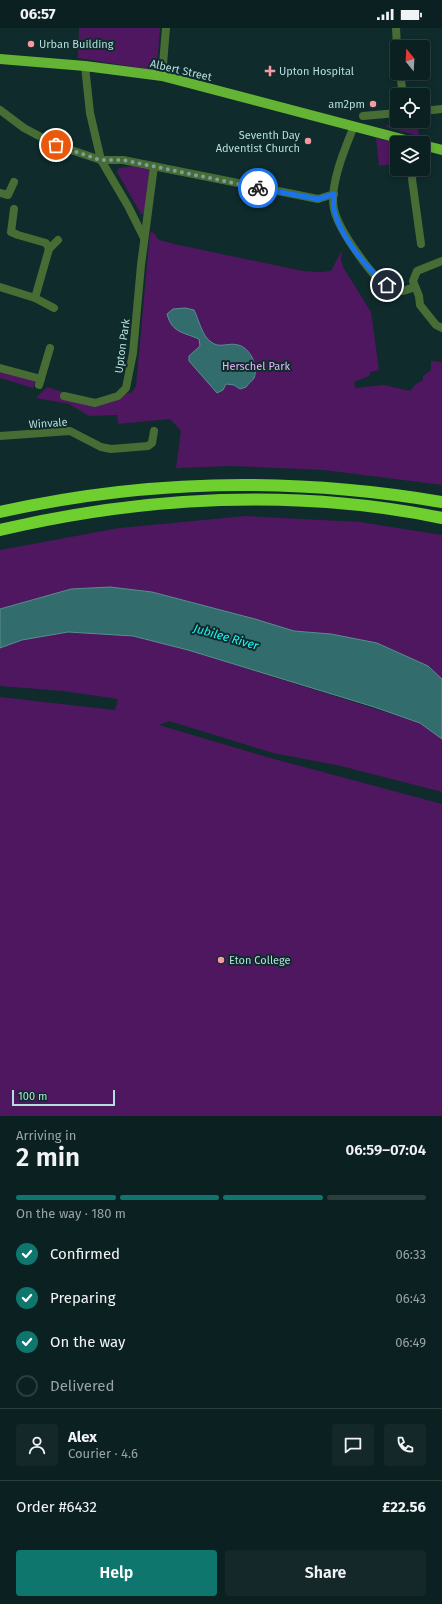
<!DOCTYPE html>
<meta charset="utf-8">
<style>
body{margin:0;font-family:"Fira Sans",sans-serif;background:#142829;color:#f1f3f6;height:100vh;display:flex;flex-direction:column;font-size:15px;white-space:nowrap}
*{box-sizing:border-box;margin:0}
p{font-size:13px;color:#9aa3a5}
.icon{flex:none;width:22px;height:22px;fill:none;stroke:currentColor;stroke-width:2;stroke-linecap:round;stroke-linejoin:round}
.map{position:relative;height:1088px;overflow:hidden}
.details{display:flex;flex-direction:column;background:#0b2020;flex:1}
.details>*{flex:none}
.needle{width:26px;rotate:342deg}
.controls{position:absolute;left:390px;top:12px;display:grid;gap:8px}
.controls a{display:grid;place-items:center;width:40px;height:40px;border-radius:4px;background:#0b2020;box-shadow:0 2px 6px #0003,0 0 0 1px #2b3e3e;font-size:20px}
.scale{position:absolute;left:12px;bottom:10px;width:103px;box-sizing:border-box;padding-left:4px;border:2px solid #b5dede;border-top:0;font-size:11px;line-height:14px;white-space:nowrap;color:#b5dede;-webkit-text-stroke:3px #0f2b2b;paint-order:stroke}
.pin{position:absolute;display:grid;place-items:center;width:34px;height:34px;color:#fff;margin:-17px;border:2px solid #fff;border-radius:50%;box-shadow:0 1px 4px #0007}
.courier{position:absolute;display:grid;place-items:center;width:40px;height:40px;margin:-20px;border:3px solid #1a73e8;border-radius:50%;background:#fff;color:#222;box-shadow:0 1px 5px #0007}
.headline em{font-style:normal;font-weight:600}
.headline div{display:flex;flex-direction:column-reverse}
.headline{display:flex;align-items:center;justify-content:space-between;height:68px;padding:0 16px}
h1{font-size:26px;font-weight:600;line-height:30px}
.bar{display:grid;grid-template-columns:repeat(4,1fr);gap:6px 4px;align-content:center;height:48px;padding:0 16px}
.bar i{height:5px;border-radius:3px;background:#2b3e3e}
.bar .active{background:#0f766e}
.bar p{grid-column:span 4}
.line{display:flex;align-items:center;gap:10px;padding:0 16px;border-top:1px solid #2b3e3e}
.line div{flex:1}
.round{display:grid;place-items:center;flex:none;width:42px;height:42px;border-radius:4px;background:#142829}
ol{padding:0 16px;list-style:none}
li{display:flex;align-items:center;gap:12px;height:44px}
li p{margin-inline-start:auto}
li .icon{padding:4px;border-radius:50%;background:#0f766e;color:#fff;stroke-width:4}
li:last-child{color:#9aa3a5}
li i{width:22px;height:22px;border:2px solid #2b3e3e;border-radius:50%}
.button{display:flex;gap:8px;margin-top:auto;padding:8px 16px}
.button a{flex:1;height:46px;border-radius:4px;background:#0f766e;color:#fff;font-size:16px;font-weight:600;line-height:46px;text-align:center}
.button a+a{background:#142829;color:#f1f3f6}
.status{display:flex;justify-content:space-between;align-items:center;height:28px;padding:0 20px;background:#0b2020;direction:ltr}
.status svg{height:11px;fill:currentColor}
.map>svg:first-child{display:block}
</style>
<div class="status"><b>06:57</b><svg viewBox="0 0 49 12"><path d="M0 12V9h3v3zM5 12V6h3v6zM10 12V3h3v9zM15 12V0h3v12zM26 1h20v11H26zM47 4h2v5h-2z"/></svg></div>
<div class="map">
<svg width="442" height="1088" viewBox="0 0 442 1088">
<rect width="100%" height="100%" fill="#0f2b2b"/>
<!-- green -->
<g fill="#4e1760">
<polygon points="79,0 160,0 157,38 153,42 78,30"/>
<polygon points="408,93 417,93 419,108 386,99 387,97 406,95"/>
<polygon points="376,110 397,115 397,135 379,138"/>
<polygon points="148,136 150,141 144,186 141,186 117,144 119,140"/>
<polygon points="150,204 154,205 159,212 174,216 303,243 320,244 331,243 342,222 341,231 343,239 371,284 379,342 371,344 369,348 354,354 355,360 384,357 410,363 416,356 423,352 423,348 431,342 431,333 442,334 442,457 324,442 231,438 176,440 181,403 170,391 118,396 117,387 89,388 69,376 36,370 47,359 95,374 132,364 136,358"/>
<polygon points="0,342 36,353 33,360 0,350"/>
<polygon points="246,488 360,494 442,507 442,651 428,638 377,615 331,606 294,603 255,591 151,564 130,561 71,561 0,581 0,522 119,500"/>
<polygon points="68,604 133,608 188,622 420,695 442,711 442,764 341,738 273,725 169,693 159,697 267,729 442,776 442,1088 0,1088 0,669 115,682 118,671 63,663 0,658 0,620 22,612"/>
</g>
<!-- water -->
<g fill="#326c6c" stroke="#598e8e">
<path d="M185 280 194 282C199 292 202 308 211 314 220 321 228 314 238 317 250 319 259 339 254 350 252 353 248 356 246 359L240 361 234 357 226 356 223 362 217 365 189 333V328L200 318 199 311C183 304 172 305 167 286L173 281Z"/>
<polygon points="110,559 152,564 255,591 294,603 331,606 377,615 428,638 442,651 442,711 420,695 374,679 188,622 133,608 68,604 22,612 0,620 0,581 71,561"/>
</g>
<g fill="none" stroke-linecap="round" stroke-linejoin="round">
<!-- minor -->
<g stroke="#476d35" stroke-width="8">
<polyline points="396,0 397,19"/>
<polyline points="85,38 90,85 101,132 128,178 144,210"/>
<polyline points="400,45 403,67"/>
<polyline points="162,48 166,0"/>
<polyline points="0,82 24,100 56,117 101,132 123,132 318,171 334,166"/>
<polyline points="423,83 442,81"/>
<polyline points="363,88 397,85"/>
<path d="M354 98C345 120 329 158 334 181 338 201 375 255 393 262 401 265 407 262 414 259"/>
<polyline points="414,141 412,151 421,216"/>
<polyline points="0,165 8,167 14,154"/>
<polyline points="14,181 11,204 18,207 46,215 49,221"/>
<polyline points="442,233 417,243 413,253 419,268 420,277 436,297 442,300"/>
<polyline points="0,259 35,270 54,280"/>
<polyline points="35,270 49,221 58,212"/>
<polyline points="0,340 41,351"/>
<polyline points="39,357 50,320"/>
<polyline points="64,368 95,375 118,368 126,360 133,325 141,237 154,138"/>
<polyline points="0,408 70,403 101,419 111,421 148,418 152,415 154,403"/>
</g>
<!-- primary -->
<g stroke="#64b334" stroke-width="10">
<polyline points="0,31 85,38 162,48 417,115"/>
<polyline points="423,117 442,122"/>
</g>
<!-- motorway -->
<g stroke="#6ecf2f" stroke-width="12">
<path d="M0 484C146 451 295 449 442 474"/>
<path d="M0 502C144 468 297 460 442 490"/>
</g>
</g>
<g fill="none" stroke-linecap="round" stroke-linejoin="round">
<!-- done -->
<polyline stroke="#7b9f9f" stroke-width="4" stroke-dasharray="0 7.2" points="56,117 100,132 123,132 258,160"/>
<!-- route -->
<path stroke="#1a73e8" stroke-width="5" d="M258 160 318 171 334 166C334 171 333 177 334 181 339 207 367 241 387 257"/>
</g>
<!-- markers -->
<g fill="#f49aa0" stroke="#0f2b2b" stroke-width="1.5">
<circle cx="31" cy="16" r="4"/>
<path d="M268 37h4v4h4v4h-4v4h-4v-4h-4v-4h4z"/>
<circle cx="373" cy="76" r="4"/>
<circle cx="308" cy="113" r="4"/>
<circle cx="221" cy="932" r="4"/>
</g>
<g text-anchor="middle" stroke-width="4" stroke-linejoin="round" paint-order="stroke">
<!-- poi labels -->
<g font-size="11" fill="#b5dede" stroke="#0f2b2b" text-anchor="start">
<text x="39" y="20">Urban Building</text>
<text x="279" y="47">Upton Hospital</text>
<text x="365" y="80" text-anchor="end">am2pm</text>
<text x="300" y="111" text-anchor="end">Seventh Day<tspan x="300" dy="13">Adventist Church</tspan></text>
<text x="229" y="936">Eton College</text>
</g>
<!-- street labels -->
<g font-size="11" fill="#b5dede" stroke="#0f2b2b">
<text transform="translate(181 42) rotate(13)" y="4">Albert Street</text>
<text transform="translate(122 318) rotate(-82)" y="4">Upton Park</text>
<text transform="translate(48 395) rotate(-4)" y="4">Winvale</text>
</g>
<!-- park labels -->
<g font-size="11" fill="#e9b7fd" stroke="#0f2b2b">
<text x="256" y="342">Herschel Park</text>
</g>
<!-- water labels -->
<g font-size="12" font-style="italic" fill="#22f0f2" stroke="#0f2b2b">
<text transform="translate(226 609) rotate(16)" y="4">Jubilee River</text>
</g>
</g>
</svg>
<div class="controls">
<a><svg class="needle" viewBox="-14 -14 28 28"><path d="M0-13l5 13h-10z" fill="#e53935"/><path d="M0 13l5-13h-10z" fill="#9aa3a5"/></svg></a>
<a><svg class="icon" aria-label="locate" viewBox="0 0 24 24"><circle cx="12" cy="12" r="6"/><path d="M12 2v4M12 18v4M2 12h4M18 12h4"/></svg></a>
<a><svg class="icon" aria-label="layers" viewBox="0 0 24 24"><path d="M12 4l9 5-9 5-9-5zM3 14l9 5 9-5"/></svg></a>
</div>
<div class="scale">100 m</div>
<div class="pin" style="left:56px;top:117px;background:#ea580c"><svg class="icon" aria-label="bag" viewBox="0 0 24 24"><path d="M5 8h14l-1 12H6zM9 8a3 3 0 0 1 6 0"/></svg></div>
<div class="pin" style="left:387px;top:257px;background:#1f2937"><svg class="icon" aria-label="home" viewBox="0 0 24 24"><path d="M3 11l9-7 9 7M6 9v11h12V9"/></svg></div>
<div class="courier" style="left:258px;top:160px"><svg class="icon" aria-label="bike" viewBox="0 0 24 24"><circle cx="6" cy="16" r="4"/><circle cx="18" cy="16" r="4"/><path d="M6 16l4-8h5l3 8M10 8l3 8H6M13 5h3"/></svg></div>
</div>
<section class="details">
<div class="headline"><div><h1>2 min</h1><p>Arriving in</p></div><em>06:59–07:04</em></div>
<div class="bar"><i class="active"></i><i class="active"></i><i class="active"></i><i></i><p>On the way · 180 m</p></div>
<ol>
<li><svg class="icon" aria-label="check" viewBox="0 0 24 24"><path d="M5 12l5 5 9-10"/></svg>Confirmed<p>06:33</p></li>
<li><svg class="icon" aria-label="check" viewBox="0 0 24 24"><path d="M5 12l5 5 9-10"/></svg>Preparing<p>06:43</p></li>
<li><svg class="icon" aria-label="check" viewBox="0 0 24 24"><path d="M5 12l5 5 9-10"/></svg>On the way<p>06:49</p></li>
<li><i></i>Delivered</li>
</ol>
<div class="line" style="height:72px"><a class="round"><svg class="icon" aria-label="person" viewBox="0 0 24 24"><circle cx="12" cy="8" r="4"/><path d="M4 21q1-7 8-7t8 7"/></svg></a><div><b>Alex</b><p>Courier · 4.6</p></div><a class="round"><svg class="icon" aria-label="chat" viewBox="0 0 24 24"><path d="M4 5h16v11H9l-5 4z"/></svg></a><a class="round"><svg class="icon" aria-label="phone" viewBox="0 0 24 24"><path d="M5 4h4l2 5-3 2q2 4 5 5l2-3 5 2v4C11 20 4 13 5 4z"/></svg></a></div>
<div class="line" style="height:52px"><div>Order #6432</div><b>£22.56</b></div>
<div class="button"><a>Help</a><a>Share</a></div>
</section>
